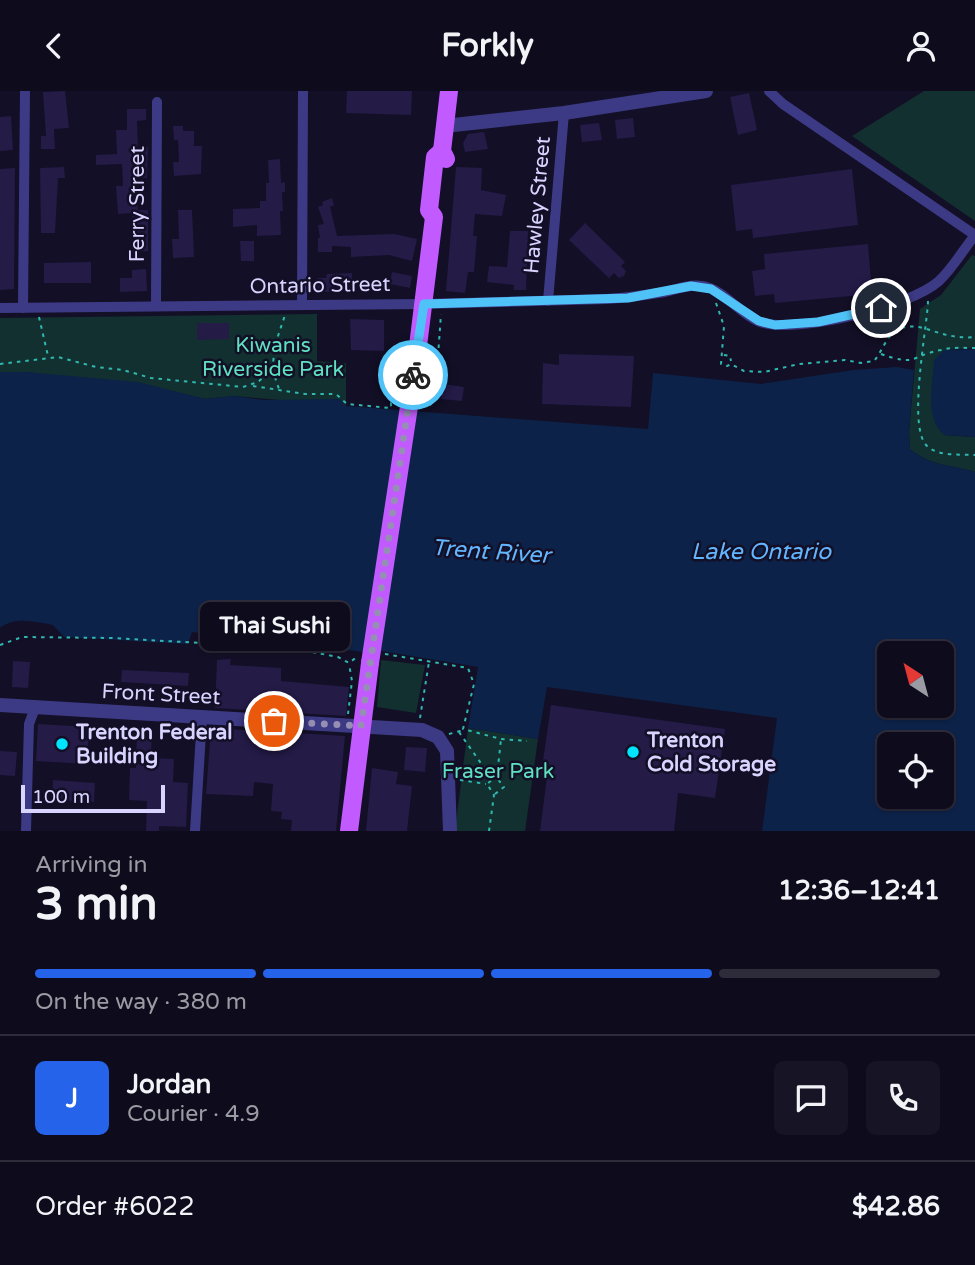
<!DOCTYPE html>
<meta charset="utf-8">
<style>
body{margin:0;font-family:"Varela Round",sans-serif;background:#171425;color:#f1f3f6;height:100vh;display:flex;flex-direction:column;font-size:26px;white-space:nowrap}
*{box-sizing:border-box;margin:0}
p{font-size:23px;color:#9b9ba3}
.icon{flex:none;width:38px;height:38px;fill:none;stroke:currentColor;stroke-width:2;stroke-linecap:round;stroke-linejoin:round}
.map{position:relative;height:740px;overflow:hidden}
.details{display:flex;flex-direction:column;background:#0e0b1c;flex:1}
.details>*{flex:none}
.needle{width:46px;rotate:324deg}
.fabs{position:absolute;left:877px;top:550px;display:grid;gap:14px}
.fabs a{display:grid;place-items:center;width:77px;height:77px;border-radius:10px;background:#0e0b1c;box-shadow:0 2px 5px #0004,0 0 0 2px #2e2b3b;font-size:35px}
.scale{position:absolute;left:21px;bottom:18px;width:144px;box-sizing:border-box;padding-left:7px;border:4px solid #d9d4ff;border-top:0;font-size:19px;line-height:24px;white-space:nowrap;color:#d9d4ff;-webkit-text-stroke:5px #130f26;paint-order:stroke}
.pin{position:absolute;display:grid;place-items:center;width:60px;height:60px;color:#fff;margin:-30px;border:4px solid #fff;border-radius:50%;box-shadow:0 2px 7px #0007}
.courier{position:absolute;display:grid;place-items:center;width:70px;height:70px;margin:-35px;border:5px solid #4fc3f7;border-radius:50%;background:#fff;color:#222;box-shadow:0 2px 9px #0007}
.bubble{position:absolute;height:49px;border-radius:10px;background:#0e0b1c;box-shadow:0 2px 5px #0004,0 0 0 2px #2e2b3b;font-size:23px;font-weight:800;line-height:49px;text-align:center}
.summary em{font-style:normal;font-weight:800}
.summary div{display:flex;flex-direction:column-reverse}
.summary{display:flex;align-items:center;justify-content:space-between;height:119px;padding:0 35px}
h1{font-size:46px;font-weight:800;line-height:52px}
.bar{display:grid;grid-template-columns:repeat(4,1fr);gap:10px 7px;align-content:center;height:84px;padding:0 35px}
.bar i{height:9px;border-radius:5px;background:#2e2b3b}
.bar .active{background:#2563eb}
.bar p{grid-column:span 4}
.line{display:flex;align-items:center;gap:18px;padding:0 35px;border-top:2px solid #2e2b3b}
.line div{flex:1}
.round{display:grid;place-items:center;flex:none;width:74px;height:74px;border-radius:10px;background:#171425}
header{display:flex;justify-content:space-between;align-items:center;height:91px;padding:0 35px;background:#0e0b1c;font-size:32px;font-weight:800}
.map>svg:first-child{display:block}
</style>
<header><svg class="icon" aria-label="back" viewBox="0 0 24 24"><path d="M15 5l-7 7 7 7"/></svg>Forkly<svg class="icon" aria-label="person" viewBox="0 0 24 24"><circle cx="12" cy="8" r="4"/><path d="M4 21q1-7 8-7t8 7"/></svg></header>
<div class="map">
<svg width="975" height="740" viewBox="0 0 975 740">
<rect width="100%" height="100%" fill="#130f26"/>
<!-- green -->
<g fill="#12302f">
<polygon points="924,0 975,0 975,130 852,45"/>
<path d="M972 164 975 165V257L944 259V344L975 346V381C949 373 932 376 910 358L909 341 920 218 941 204Z"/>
<polygon points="317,223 317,270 346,272 346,315 234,305 205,308 162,298 26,281 0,281 0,227"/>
<polygon points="381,569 425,574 416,622 377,616"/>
<polygon points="468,637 538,648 525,740 455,740"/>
</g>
<!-- water -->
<g fill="#0c2248" fill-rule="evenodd">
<path d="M975 258V346L944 344C924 326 933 294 934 269L944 259Z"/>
<path d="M897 276 914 279 909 341 910 358C932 376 949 373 975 381V740H762L777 627 547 596 538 648 468 637 478 576 381 560V563L192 541 188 553 64 546 53 534C35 531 16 525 0 537V281H26L138 291 205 308 234 305 264 309 340 308 346 315 648 338 653 282 761 293 853 279ZM889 562H942V614H889ZM889 653H942V705H889Z"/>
</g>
<!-- building -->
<g fill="#241b47">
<polygon points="65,0 69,37 54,38 55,58 41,58 41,45 46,45 43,1"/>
<polygon points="347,0 412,0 411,24 346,22"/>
<polygon points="749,2 757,39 738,44 730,6"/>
<polygon points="127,18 146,18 146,29 137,30 138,57 148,56 147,87 137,87 138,119 148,119 148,160 136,161 132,122 118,123 116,95 123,95 122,73 96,74 96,64 117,63 116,39 127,39"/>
<polygon points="11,25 13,59 0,60 0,26"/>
<polygon points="633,27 635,46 617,48 615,29"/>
<polygon points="599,32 602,49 582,51 580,34"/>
<polygon points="173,35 183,35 183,40 194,40 194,55 202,55 201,83 174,85 173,71 179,71 178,49 174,49"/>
<polygon points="484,41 488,58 465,61 463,52 468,43"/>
<polygon points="280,68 281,92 285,91 285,101 282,101 283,120 280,120 281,144 257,145 257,134 233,136 233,118 260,117 260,110 266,110 266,92 269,92 268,69"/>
<polygon points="64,76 65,87 58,87 55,142 41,142 40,77"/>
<polygon points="456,76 482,77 481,99 506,104 502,125 475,123 473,145 477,145 474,181 468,181 465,202 446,200"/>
<polygon points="15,77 14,198 0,199 0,78"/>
<polygon points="852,78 858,134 753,147 752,138 736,140 731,94"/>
<polygon points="332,107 334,114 330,116 337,145 394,143 417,148 412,170 389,164 351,166 351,156 332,155 332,161 318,161 318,147 320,147 318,134 324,133 318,116 323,114 322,111"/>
<polygon points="178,119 192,119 194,166 173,167 172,148 179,148"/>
<polygon points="585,132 625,171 621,175 626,180 624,185 619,187 614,182 609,187 569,149"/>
<polygon points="510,140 528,140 526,199 514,199 514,194 487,191 489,175 507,176"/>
<polygon points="240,150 254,150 254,170 241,170"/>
<polygon points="868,153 872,203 775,212 774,203 755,205 752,180 765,178 764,163"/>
<polygon points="91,171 91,192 44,192 44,172"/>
<polygon points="146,178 147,200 120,201 120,187 132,187 132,179"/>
<polygon points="392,181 412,185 410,197 390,193"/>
<polygon points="352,182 353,201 318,201 317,187 326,187 327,183"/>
<polygon points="350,228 384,229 384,260 351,259"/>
<polygon points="197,232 229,232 229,248 197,249"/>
<polygon points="559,263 634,265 631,316 542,313 543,272 559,274"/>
<polygon points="443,293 464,296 462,310 441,308"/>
<polygon points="231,568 230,574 281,577 281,590 349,596 346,625 215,617 217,569"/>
<polygon points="13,570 30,571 28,597 12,596"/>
<polygon points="122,579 189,582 188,595 121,591"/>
<polygon points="551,614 725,638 715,707 678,702 674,740 540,740 547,686 541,684"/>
<polygon points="38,633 89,636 87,673 36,670"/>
<polygon points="137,636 152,636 151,667 174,668 173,691 188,692 186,736 159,735 159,740 146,740 147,710 129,709 130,677 136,677"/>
<polygon points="211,637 345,645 336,740 291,740 292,729 281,728 282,721 271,720 273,693 254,691 253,705 206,703"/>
<polygon points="406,656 427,657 425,681 404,679"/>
<polygon points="0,660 17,661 15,685 0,684"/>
<polygon points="372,677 398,681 396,693 412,695 407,740 366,740"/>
<polygon points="53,689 95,692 94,711 52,709"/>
</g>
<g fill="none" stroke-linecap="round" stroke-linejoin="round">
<!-- path -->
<g stroke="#2fb8b0" stroke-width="2" stroke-dasharray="3.5 5" stroke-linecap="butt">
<path d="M928 210C927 239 907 336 927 355 939 366 960 363 975 364"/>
<path d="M716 212 724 235 721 273 727 275 731 273 744 280 764 281 799 273 845 269 861 272 874 270C881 262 885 249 893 242 911 228 928 240 947 244 956 246 965 247 975 246"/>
<polyline points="39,226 48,265"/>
<path d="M881 263C918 276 909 265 941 259 952 256 964 257 975 257"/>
<polyline points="724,264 730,265 731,270"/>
<polyline points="0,273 58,266 96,276 123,279 151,287 243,296 258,291 272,278 276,251 285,224"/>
<polyline points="272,278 279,298"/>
<polyline points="253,295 305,303 336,303 347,313 391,317 391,312 395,312"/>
<polyline points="422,315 429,316 435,307 441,223"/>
<polyline points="0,554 22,546 112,547 291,557 338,566 349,572 358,565"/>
<polyline points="385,563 468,577 474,593 463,638 501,648 527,650"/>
<polyline points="348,623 352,590 349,573"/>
<polyline points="420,627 429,571"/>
<polyline points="459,641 492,688"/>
<polyline points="449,643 464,639"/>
<polyline points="460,689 486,693"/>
<polyline points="495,703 504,696 497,687"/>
<polyline points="489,740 494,704 487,693 497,685 501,648"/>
</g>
<!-- minor -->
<g stroke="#3d3a85" stroke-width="10">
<polyline points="769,0 783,13 975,144"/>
<polyline points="548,210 564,22"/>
<polyline points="302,214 303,0"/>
<polyline points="156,215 157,11"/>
<path d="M0 217 424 213 607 208C627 207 645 204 665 201 677 198 689 193 702 195 724 198 739 223 760 231 797 243 910 216 939 190 953 177 963 159 975 144"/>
<polyline points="23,217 25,0"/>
<polyline points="26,740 29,633 35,617"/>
<polyline points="195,740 202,626"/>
</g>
<!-- tertiary -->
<g stroke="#3d3a85" stroke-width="14">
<polyline points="444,35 564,22 706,0"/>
<polyline points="0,614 422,639 438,646 447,660 450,740"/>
</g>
<!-- primary -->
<g stroke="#c25bff" stroke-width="18">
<polyline points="446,68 442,60 449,0"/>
<polyline points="417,263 434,126 429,119 435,66 442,60"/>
<polyline points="349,740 370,572"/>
</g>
<!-- primary-bridge -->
<polyline stroke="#c25bff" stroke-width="18" points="370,572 417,263"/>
</g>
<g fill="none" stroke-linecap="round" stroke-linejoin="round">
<!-- done -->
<polyline stroke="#948fb3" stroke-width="7" stroke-dasharray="0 12.6" points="274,630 361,635 413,284"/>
<!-- route -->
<polyline stroke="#4fc3f7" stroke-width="9" points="413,284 424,213 628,207 691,195 711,198 759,230 775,234 818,231 881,217"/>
</g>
<!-- markers -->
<g fill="#00e5ff" stroke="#130f26" stroke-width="2.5">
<circle cx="62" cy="653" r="7"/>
<circle cx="633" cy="661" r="7"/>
</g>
<g text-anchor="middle" stroke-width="5" stroke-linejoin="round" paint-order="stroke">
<!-- street labels -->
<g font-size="21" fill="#d9d4ff" stroke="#130f26">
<text transform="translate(137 113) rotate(-90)" y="7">Ferry Street</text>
<text transform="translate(537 114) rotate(-85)" y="7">Hawley Street</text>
<text transform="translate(320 194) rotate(-1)" y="7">Ontario Street</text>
<text transform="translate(161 603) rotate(3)" y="7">Front Street</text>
</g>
<!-- park labels -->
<g font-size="21" fill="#5fe0c0" stroke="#130f26">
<text x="273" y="261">Kiwanis<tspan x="273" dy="24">Riverside Park</tspan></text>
<text x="498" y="687">Fraser Park</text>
</g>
<!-- poi labels -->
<g font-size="21" font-weight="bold" fill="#d9d4ff" stroke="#130f26" text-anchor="start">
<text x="76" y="648">Trenton Federal<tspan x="76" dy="24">Building</tspan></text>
<text x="647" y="656">Trenton<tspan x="647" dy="24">Cold Storage</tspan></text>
</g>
<!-- water labels -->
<g font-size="23" font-style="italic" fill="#62b6ff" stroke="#130f26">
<text transform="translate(491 460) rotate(4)" y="8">Trent River</text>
<text x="761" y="468">Lake Ontario</text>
</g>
</g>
</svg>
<div class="fabs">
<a><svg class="needle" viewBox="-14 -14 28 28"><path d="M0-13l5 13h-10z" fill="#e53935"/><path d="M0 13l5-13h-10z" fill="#9b9ba3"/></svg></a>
<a><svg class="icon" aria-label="locate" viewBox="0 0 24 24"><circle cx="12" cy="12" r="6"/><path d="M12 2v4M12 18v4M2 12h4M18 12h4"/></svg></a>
</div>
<div class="scale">100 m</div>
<div class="pin" style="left:274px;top:630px;background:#ea580c"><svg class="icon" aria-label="bag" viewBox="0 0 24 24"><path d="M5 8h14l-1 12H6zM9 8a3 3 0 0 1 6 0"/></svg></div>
<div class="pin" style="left:881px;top:217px;background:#1f2937"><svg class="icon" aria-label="home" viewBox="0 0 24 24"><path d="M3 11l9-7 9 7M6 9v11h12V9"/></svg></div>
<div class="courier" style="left:413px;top:284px"><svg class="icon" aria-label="bike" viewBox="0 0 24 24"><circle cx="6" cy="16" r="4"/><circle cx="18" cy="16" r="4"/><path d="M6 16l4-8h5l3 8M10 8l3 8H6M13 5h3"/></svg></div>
<div class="bubble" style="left:200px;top:511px;width:150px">Thai Sushi</div>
</div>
<section class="details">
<div class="summary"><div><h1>3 min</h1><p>Arriving in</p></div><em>12:36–12:41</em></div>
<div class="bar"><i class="active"></i><i class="active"></i><i class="active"></i><i></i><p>On the way · 380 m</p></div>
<div class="line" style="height:126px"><b class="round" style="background:#2563eb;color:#fff">J</b><div><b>Jordan</b><p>Courier · 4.9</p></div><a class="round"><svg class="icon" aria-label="chat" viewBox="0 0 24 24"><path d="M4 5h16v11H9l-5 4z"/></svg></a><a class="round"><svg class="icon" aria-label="phone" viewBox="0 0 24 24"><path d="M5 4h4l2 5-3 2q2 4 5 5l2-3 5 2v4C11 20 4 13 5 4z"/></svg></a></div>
<div class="line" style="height:91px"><div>Order #6022</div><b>$42.86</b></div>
</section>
